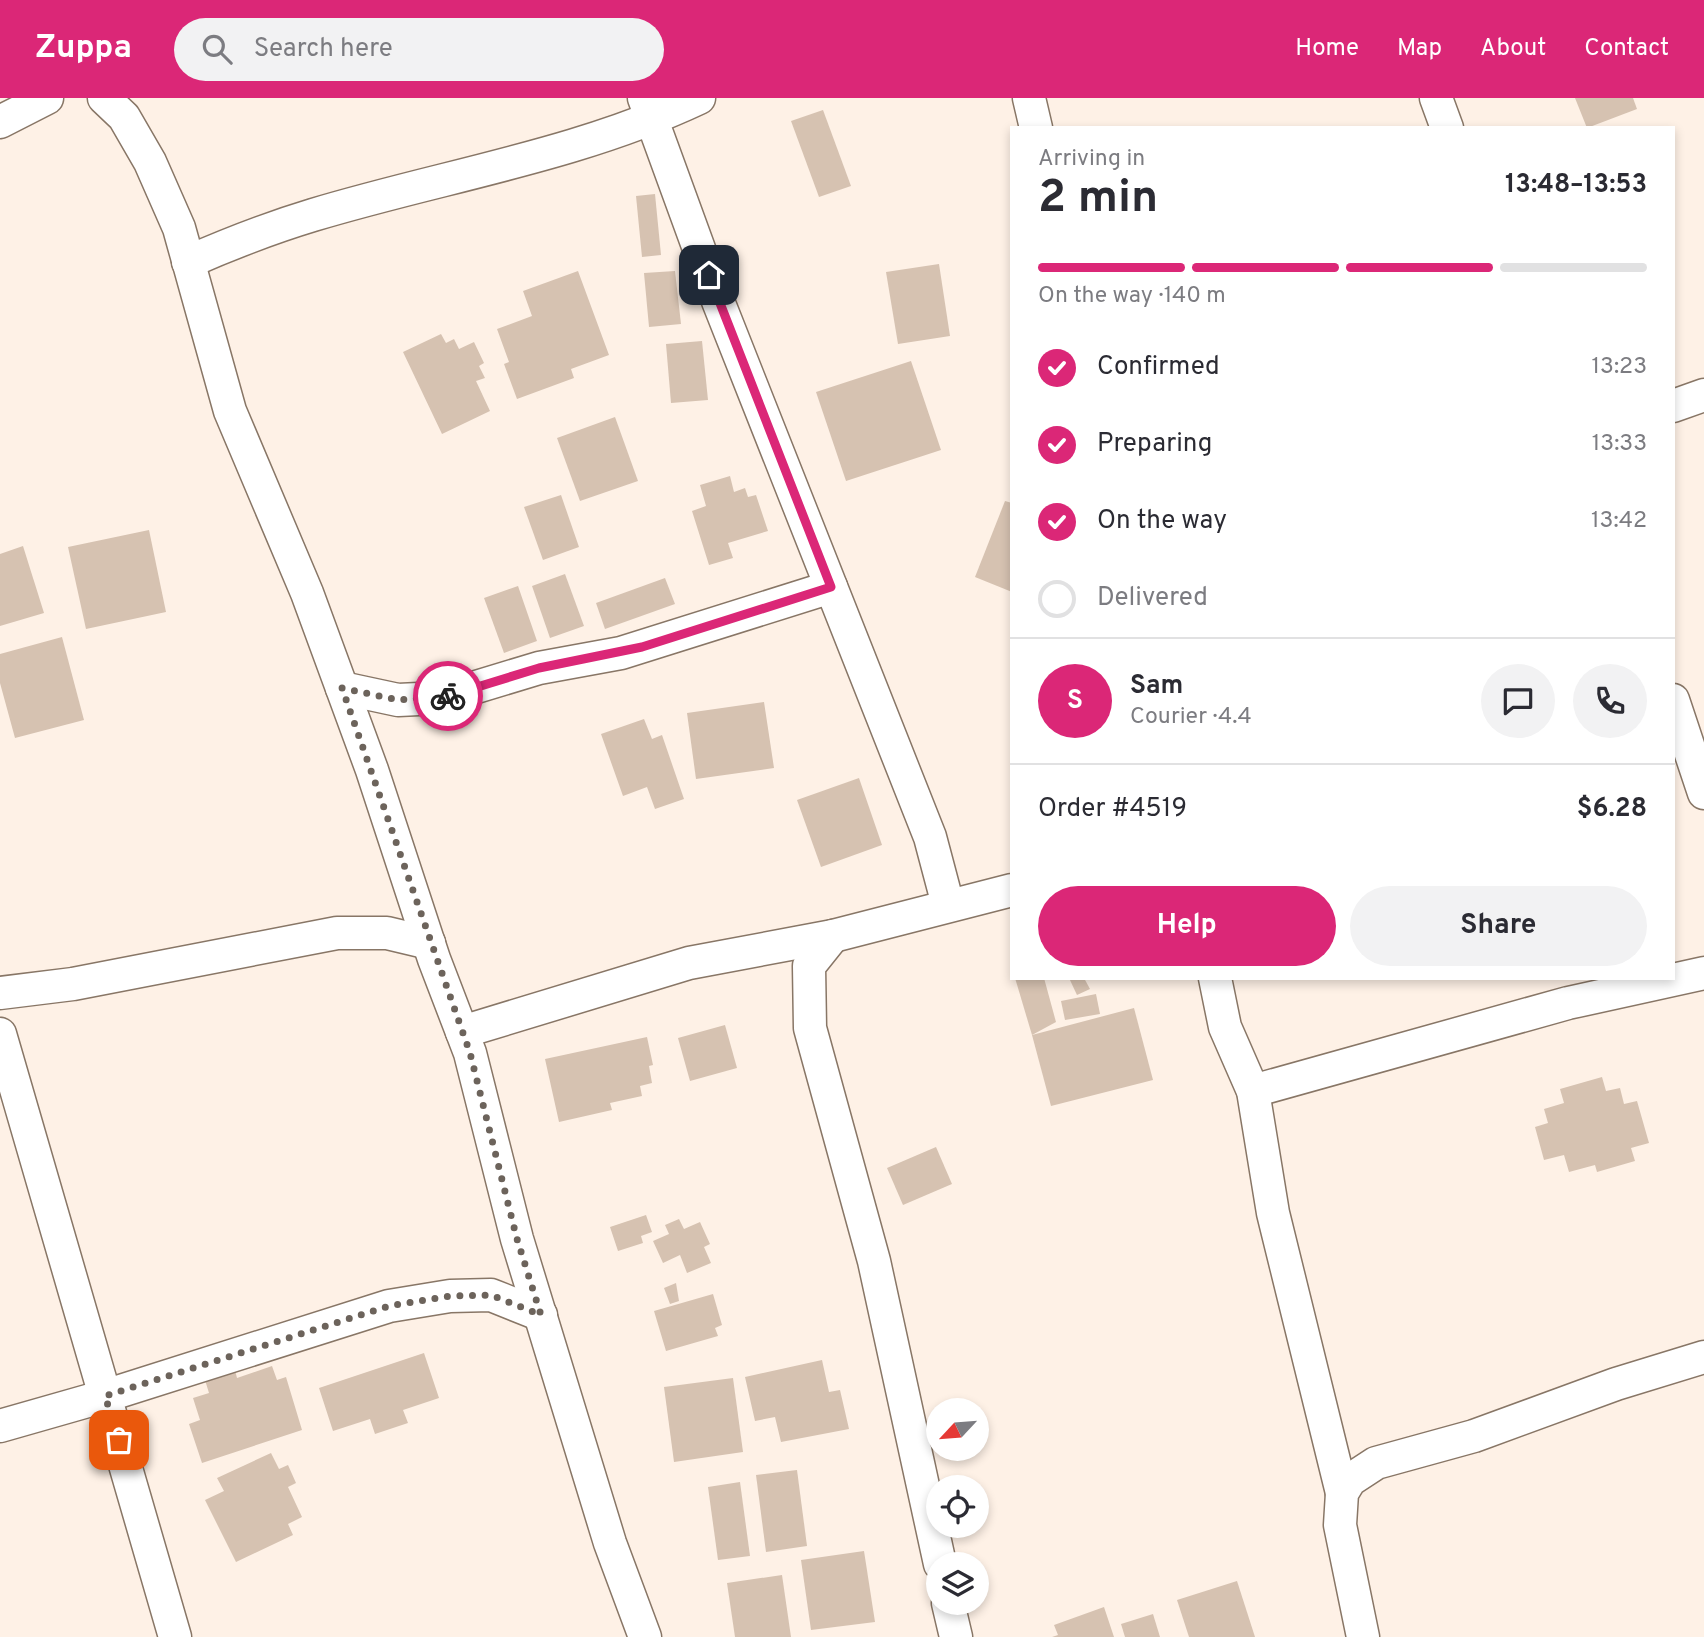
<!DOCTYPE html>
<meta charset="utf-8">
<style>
body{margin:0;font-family:Overpass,sans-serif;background:#f2f2f3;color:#2b2b33;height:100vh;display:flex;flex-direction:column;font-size:26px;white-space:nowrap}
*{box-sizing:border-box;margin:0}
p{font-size:23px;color:#7c7c81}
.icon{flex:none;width:38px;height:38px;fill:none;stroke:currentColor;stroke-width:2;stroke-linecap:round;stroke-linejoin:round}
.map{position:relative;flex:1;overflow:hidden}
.sheet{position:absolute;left:1010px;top:28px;width:665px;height:854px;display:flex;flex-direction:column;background:#fff;border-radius:0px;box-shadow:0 4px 10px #0003}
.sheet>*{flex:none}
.needle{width:46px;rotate:244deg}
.tools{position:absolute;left:926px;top:1300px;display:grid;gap:14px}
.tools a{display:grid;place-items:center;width:63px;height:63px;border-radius:50%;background:#fff;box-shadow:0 4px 10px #0003;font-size:35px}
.pin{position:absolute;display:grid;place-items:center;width:60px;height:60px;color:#fff;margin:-30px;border-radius:14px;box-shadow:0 4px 10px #0006}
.courier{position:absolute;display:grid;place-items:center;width:70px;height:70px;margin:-35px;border:5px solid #db2777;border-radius:50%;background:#fff;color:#222;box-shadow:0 2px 9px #0007}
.head em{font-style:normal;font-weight:700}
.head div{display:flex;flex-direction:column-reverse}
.head{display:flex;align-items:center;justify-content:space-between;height:119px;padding:0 28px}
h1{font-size:46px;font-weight:700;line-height:52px}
.bar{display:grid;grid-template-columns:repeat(4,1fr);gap:10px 7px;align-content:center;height:84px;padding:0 28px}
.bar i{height:9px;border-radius:5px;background:#e1e1e2}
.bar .active{background:#db2777}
.bar p{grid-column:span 4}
.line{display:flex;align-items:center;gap:18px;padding:0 28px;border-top:2px solid #e1e1e2}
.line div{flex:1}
.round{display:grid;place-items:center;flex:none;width:74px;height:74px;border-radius:37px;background:#f2f2f3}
ol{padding:0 28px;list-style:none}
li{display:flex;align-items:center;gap:21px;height:77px}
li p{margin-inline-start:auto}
li .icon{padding:7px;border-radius:50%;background:#db2777;color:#fff;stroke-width:4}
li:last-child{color:#7c7c81}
li i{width:38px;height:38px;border:4px solid #e1e1e2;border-radius:50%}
.primary-button{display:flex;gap:14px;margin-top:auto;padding:14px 28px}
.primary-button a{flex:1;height:80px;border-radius:42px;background:#db2777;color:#fff;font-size:28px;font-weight:700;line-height:80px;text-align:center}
.primary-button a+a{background:#f2f2f3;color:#2b2b33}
header{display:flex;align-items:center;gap:42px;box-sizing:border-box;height:98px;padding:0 35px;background:#db2777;color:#fff}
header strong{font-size:33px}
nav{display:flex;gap:38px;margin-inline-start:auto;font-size:24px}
.search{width:490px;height:63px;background:#f2f2f3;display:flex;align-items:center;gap:18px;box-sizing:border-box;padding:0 24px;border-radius:38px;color:#7c7c81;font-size:26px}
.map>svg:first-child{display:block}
</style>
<header>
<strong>Zuppa</strong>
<div class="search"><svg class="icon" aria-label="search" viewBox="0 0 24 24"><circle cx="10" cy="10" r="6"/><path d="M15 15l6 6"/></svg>Search here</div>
<nav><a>Home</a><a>Map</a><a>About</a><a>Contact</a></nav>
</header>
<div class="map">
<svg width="1704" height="1539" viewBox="0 0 1704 1539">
<rect width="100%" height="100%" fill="#fef1e6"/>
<!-- building -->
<g fill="#d6c2b1">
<polygon points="1575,0 1633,0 1637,11 1587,30"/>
<polygon points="823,12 851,88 819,99 791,23"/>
<polygon points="655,96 661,157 642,159 636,98"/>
<polygon points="939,166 950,238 898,246 886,174"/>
<polygon points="578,173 609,257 571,271 574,280 517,301 504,266 509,264 497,231 532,218 523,193"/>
<polygon points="675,173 681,226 649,229 644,175"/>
<polygon points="441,236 446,245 454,241 459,251 474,244 484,265 479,268 485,280 476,283 490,313 442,336 403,254"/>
<polygon points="702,243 708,302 671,305 666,246"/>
<polygon points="911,263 941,352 846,383 816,294"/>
<polygon points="615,319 638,383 580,403 557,340"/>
<polygon points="730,378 734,394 745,390 748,399 756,397 768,433 728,445 733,460 709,467 692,413 706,408 700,387"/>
<polygon points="561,397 579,449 543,462 524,409"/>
<polygon points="1005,403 1012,405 1012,494 975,479"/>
<polygon points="149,432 166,514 86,531 68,449"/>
<polygon points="23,448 44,515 0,528 0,456"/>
<polygon points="565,476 584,528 550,540 532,488"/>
<polygon points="665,480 675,506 605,531 596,505"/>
<polygon points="518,488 537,543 504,555 484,500"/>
<polygon points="62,539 84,622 15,640 0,585 0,556"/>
<polygon points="764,604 774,670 696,681 687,615"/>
<polygon points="644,621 652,641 662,637 684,701 655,711 647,689 623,698 601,636"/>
<polygon points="859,680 882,747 821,769 797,702"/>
<polygon points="1015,880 1044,880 1056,924 1032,937"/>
<polygon points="1069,880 1084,880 1090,891 1077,897"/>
<polygon points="1096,896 1100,916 1065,922 1061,903"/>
<polygon points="1134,910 1153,982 1051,1008 1032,937"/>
<polygon points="725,927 737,970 690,983 678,940"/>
<polygon points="647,939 653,967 649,968 652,985 640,988 642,998 610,1005 612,1012 559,1024 545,961"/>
<polygon points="1602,979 1606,993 1620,990 1624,1006 1637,1003 1649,1045 1631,1050 1635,1063 1597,1074 1595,1067 1569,1074 1564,1057 1544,1062 1535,1029 1548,1025 1544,1011 1564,1005 1560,991"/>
<polygon points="936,1049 952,1086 903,1107 887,1070"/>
<polygon points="646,1117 652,1134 641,1138 643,1145 618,1153 610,1129"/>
<polygon points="679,1121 684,1131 700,1124 710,1146 704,1149 711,1165 687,1175 680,1157 663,1165 653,1143 669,1136 665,1127"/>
<polygon points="676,1185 679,1203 670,1206 664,1190"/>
<polygon points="713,1196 722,1227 715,1230 718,1238 666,1253 654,1213"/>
<polygon points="424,1255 439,1300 403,1312 408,1325 375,1336 370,1321 333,1333 319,1290"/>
<polygon points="822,1262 829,1294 840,1292 849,1331 781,1344 775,1319 755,1323 745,1279"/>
<polygon points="272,1268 277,1282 286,1279 302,1332 202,1365 189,1326 200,1322 193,1300 209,1295 205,1282 235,1272 237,1280"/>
<polygon points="733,1280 743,1354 674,1364 664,1289"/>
<polygon points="271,1355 279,1371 288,1367 296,1385 288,1389 302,1419 288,1426 293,1437 236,1464 205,1402 224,1393 217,1380"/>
<polygon points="797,1372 807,1448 766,1454 756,1377"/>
<polygon points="740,1384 750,1458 718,1462 708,1389"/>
<polygon points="864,1453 875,1524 811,1532 801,1462"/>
<polygon points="782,1477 791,1539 735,1539 727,1485"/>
<polygon points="1237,1483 1255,1539 1189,1539 1177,1502"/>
<polygon points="1104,1509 1114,1539 1052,1539 1058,1537 1054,1527"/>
<polygon points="1153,1516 1160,1539 1125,1539 1121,1526"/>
</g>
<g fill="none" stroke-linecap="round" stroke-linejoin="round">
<!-- street casing -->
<g stroke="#887666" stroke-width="35">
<g id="street">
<polyline points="104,0 124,19 150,64 179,130 230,313 307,495 372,672 434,861 470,955 517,1141 610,1445 645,1539"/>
<polyline points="644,0 718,203 930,739 948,807"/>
<polyline points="1029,0 1036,30"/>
<polyline points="1436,0 1447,30"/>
<polyline points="0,24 47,0"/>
<path d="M188 164C229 146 270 130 313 117 442 78 576 58 699 0"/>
<polyline points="1673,308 1704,297"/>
<polyline points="342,590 398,602 440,600 539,570 621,555 831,489"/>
<polyline points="1673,602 1704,695"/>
<polyline points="833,838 809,868 810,930 874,1163 940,1466"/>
<polyline points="1215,880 1225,929 1253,993 1273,1115 1342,1395"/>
<polyline points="0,895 73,886 337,835 387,835 429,845"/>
<polyline points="462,934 689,865 833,838 1012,792"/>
<polyline points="0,936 175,1539"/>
<polyline points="1253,993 1568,905 1704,875"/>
<polyline points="0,1328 105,1298 389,1208 450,1198 491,1197 541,1217"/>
<polyline points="948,1505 956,1539"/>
<polyline points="1363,1539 1340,1427 1342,1395 1350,1382 1376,1365 1474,1338 1616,1286 1704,1259"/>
</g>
</g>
<!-- street -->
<use href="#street" stroke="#fff" stroke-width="32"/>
</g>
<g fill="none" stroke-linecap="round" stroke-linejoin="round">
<!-- done -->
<polyline stroke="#6c635b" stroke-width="7" stroke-dasharray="0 12.6" points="119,1342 105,1298 389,1208 450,1198 491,1197 541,1217 517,1141 470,955 342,590 398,602 448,598"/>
<!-- route -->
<polyline stroke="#db2777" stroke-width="9" points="448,598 539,570 642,549 831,489 709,177"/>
</g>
</svg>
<div class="tools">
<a><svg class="needle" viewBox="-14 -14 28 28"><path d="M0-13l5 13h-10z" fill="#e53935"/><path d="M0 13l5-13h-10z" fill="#7c7c81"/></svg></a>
<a><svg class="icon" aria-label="locate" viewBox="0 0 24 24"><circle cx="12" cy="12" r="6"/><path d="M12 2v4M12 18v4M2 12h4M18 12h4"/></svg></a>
<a><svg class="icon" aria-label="layers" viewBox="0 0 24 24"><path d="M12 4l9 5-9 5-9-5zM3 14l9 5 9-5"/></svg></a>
</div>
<div class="pin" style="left:119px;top:1342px;background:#ea580c"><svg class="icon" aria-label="bag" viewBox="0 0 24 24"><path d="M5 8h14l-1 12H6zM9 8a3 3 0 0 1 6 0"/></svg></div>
<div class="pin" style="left:709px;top:177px;background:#1f2937"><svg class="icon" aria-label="home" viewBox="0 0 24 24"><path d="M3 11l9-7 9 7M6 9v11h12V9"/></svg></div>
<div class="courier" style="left:448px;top:598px"><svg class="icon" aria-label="bike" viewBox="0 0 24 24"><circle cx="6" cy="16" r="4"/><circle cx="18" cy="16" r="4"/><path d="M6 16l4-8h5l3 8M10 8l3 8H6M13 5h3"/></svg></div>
<section class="sheet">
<div class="head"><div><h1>2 min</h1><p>Arriving in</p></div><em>13:48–13:53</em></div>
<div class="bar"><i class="active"></i><i class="active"></i><i class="active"></i><i></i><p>On the way · 140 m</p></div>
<ol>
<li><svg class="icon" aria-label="check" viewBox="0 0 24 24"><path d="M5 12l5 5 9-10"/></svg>Confirmed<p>13:23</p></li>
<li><svg class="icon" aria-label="check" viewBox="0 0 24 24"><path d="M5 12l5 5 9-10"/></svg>Preparing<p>13:33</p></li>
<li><svg class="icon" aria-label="check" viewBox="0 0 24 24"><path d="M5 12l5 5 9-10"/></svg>On the way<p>13:42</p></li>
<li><i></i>Delivered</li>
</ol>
<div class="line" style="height:126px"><b class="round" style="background:#db2777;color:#fff">S</b><div><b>Sam</b><p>Courier · 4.4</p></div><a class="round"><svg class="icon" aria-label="chat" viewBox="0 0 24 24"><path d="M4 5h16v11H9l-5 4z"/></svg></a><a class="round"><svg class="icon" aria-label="phone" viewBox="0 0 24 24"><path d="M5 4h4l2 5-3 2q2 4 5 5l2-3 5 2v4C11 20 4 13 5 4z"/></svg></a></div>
<div class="line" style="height:91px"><div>Order #4519</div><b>$6.28</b></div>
<div class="primary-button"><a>Help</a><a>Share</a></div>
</section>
</div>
